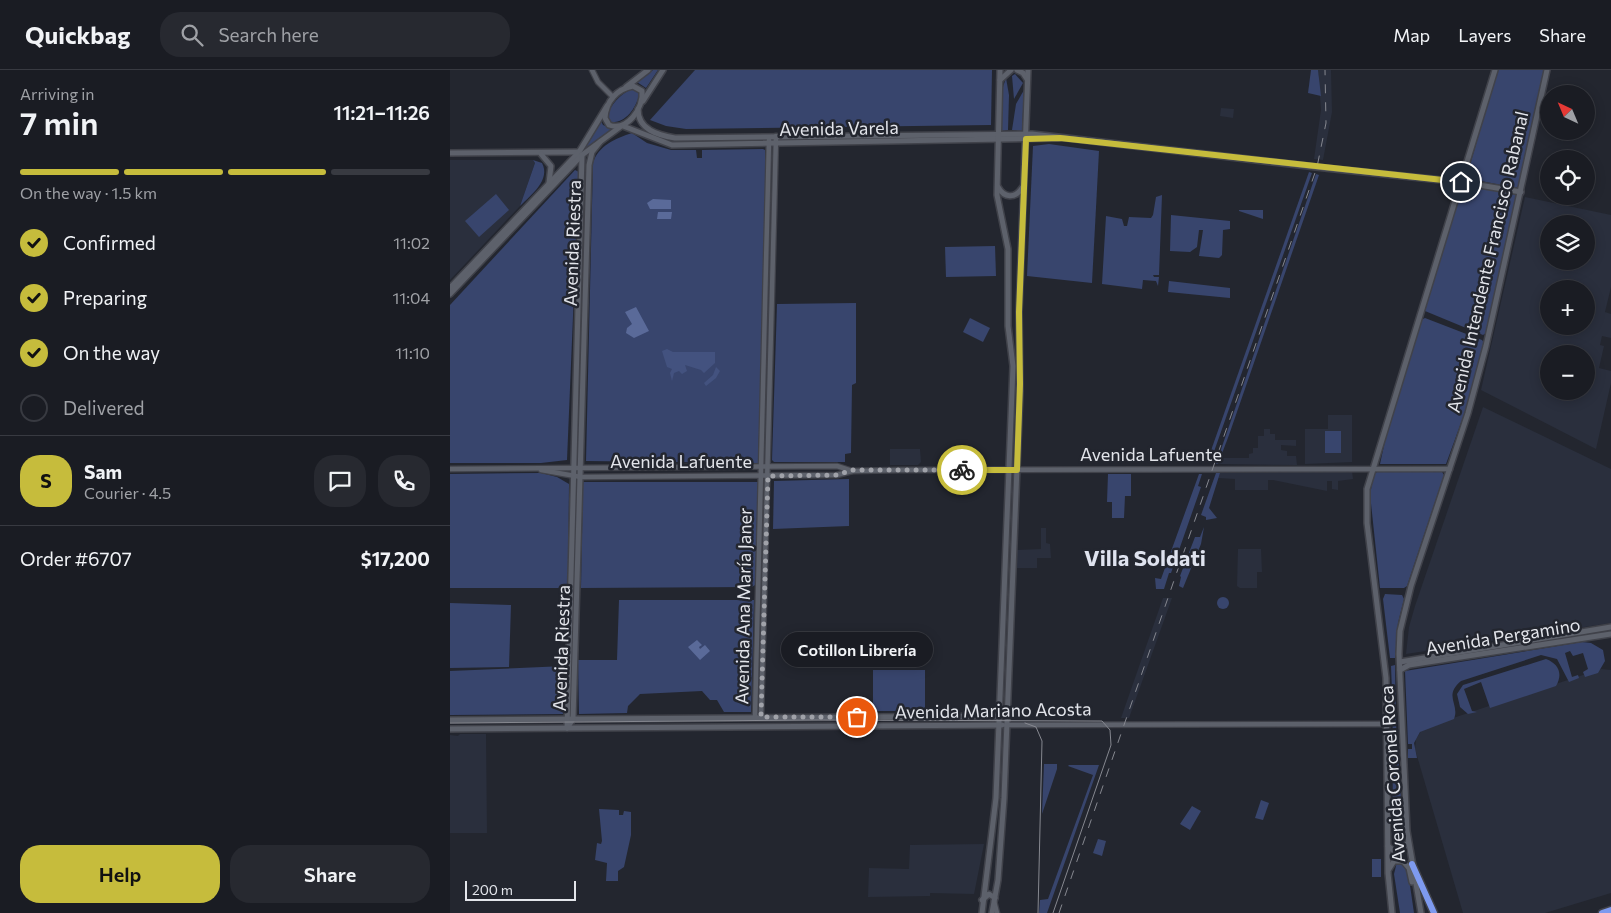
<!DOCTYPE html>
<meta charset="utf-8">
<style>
body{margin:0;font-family:Commissioner,sans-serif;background:#272930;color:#f1f3f6;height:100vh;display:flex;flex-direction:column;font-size:19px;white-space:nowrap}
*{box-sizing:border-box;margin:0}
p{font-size:16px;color:#9fa1a6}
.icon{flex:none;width:28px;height:28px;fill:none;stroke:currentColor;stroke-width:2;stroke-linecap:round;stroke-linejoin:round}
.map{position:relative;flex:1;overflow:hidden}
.sheet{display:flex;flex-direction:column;background:#1a1c23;width:450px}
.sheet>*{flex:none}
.needle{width:32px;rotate:316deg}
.tools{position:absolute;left:1090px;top:15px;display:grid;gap:10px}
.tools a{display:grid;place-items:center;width:55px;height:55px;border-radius:50%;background:#1a1c23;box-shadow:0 2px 12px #0003,0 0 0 1px #383a41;font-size:25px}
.scale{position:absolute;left:15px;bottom:12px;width:111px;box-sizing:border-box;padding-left:5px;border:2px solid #e3e5eb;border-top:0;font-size:14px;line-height:18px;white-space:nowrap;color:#e3e5eb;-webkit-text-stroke:4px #23262f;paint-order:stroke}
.pin{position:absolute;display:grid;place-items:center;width:42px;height:42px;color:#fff;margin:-21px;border:2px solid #fff;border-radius:50%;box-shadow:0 1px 5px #0007}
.courier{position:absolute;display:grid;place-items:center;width:50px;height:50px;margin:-25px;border:4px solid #c6bc3c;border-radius:50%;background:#fff;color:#222;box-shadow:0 1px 6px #0007}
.bubble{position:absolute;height:35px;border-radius:18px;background:#1a1c23;box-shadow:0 2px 12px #0003,0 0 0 1px #383a41;font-size:16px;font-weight:600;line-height:35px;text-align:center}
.summary em{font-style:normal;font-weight:600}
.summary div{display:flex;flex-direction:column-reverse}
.summary{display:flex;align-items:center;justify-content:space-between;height:85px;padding:0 20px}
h1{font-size:32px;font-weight:600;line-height:38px}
.bar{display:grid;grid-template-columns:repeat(4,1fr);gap:8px 5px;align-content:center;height:60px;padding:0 20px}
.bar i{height:6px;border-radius:4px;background:#383a41}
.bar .active{background:#c6bc3c}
.bar p{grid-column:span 4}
.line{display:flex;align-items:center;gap:12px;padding:0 20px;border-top:1px solid #383a41}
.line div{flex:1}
.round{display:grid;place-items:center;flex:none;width:52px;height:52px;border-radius:20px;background:#272930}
ol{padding:0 20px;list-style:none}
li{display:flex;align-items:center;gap:15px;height:55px}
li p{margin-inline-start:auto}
li .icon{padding:5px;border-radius:50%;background:#c6bc3c;color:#111;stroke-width:4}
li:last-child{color:#9fa1a6}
li i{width:28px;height:28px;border:2px solid #383a41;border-radius:50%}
.primary-button{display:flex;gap:10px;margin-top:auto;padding:10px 20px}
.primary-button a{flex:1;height:58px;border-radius:20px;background:#c6bc3c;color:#111;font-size:20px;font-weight:600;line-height:58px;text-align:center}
.primary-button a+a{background:#272930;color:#f1f3f6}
header{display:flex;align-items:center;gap:30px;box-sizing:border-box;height:70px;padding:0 25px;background:#1a1c23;border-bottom:1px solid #383a41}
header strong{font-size:24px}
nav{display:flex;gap:28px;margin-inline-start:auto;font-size:18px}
.search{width:350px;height:45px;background:#272930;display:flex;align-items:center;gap:12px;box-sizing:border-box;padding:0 18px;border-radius:20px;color:#9fa1a6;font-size:19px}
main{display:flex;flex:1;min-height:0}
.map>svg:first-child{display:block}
</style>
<header>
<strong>Quickbag</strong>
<div class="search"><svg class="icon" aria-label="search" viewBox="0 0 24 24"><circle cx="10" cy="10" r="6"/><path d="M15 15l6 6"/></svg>Search here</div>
<nav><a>Map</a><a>Layers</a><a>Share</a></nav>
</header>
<main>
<section class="sheet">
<div class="summary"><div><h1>7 min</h1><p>Arriving in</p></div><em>11:21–11:26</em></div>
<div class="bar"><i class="active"></i><i class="active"></i><i class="active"></i><i></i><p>On the way · 1.5 km</p></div>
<ol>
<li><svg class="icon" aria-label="check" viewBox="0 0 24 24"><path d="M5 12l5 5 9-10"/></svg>Confirmed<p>11:02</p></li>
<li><svg class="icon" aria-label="check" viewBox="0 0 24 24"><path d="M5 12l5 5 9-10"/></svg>Preparing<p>11:04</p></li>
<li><svg class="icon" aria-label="check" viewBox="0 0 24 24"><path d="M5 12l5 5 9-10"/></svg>On the way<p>11:10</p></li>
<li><i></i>Delivered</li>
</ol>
<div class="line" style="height:90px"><b class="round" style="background:#c6bc3c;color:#111">S</b><div><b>Sam</b><p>Courier · 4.5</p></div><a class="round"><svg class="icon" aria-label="chat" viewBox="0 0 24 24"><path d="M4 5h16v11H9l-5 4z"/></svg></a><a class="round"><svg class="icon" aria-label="phone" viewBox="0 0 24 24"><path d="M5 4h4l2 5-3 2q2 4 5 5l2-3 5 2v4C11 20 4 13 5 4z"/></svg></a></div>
<div class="line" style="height:65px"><div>Order #6707</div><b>$17,200</b></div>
<div class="primary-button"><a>Help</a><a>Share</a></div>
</section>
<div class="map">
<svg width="1161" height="843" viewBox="0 0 1161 843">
<rect width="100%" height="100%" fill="#23262f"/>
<!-- built -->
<g fill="#2a2f3d" fill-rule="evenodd">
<polygon points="868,0 881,0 882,42 873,90 864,89 871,40"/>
<polygon points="771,38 784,39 783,48 770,46"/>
<polygon points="0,90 83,90 85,93 70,136 0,210"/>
<path d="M1075 127 1161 145V217L1155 242 1161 244V268L1152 266 1150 275 1154 276 1149 298 1161 301V313L1146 379 1031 320ZM1099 154H1136V191H1099ZM1099 219H1136V256H1099ZM1099 284H1136V321H1099Z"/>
<polygon points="1033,337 1161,399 1161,553 956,584 959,557 965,536"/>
<polygon points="878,345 902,345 902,392 855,394 855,359 878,359"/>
<polygon points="814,359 820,359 820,364 825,364 825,370 846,370 846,376 831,375 831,380 837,381 837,386 846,386 847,395 768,394 770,388 799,388 799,384 803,383 803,378 808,378 808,366 814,366"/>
<polygon points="440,379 470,379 471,392 468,395 440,395"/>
<polygon points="902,401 903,409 888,411 888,420 882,419 882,411 877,411 877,421 823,410 818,410 818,420 785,420 785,409 768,408 770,403"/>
<polygon points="591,458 596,458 596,473 600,474 601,488 587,488 587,498 567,498 567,480 591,479"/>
<polygon points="788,479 811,479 812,502 807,502 807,518 790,518 787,516"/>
<polygon points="713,528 722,528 679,648 671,648"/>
<polygon points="1151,599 1161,600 1161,823 1095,843 1013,843 965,679 966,669 971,661 979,656"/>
<polygon points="10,664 36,664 37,763 0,763 0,665 8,666"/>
<polygon points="534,774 524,824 480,823 480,826 418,827 419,798 459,799 460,775"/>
</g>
<!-- green -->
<g fill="#38456d">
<polygon points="203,0 208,0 196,18 187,12"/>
<polygon points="245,0 542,0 541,55 236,59 216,56 200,50"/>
<polygon points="861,0 868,0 871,26 858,23"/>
<polygon points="1048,0 1094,0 1070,115 1066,118 1016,108"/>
<polygon points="565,4 573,13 564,29 562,6"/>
<polygon points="556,8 559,25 558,60 550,61 553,17"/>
<path d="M181 19 188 21 189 26C185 39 175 54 160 52L157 46C161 34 170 25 181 19Z"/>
<polygon points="574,20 572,61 562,60 566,34"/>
<polygon points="150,49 153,55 163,59 133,80"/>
<path d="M182 63 197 73 221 80H246L247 88H252V80L313 79 315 80V187L308 393 136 391 143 93C148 76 166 68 182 63Z"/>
<polygon points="599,74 649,81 642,213 577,206 583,76"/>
<path d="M83 90 92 93C101 110 81 125 70 136L85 93Z"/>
<polygon points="125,100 129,102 117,390 91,393 0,393 0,235"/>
<polygon points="859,102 862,103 760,393 758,389"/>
<polygon points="866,104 869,105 779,365 768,394 766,394"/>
<polygon points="1017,115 1067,125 1036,263 1033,265 975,241 1012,117"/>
<polygon points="46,124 59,140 29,167 15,151"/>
<polygon points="712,125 709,205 703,205 704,207 709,207 708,216 706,211 693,210 692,219 652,214 656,146 672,149 674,156 677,156 679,147 701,148 703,145 706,127"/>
<polygon points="789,140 813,140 813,149 789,141"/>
<polygon points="721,145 780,151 780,159 773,160 772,185 769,188 749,186 753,160 749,160 747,177 740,182 720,181"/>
<polygon points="545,176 546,206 496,207 495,177"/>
<polygon points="719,211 780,218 780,228 718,222"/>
<polygon points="406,233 406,313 402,315 401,383 395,384 395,392 324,392 322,390 327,234"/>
<polygon points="520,248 540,258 533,272 513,262"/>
<polygon points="975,248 1032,270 1034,273 1020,334 1016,339 996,394 930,394 935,371 971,250"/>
<rect x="875" y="361" width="16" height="22"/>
<polygon points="927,402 992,402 994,405 957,516 954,518 930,518 920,424 924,404"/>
<polygon points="91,403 107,407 119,414 118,518 0,518 0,404"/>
<polygon points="766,403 770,403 759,438 767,448 756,450 756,447 751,445"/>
<polygon points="658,404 681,404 681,426 675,426 674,448 662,448 662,432 657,432"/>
<polygon points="749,404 752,404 748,416 751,417 721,503 719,503 714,519 706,519 705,508 711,509"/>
<polygon points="399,409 399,456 323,459 324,411"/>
<polygon points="125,411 129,411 126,517 123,517"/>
<polygon points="133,412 308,412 305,515 302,517 131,518"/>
<polygon points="754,457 751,474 733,518 729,516 731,507 730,506 745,467 750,467"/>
<polygon points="935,524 952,525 954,529 948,553 945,588 940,588 933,529"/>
<circle cx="773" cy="533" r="6"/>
<polygon points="122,529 125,530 121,643 119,643"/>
<polygon points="169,530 304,530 301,642 274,642 267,630 260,630 252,621 190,624 178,636 177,643 129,644 128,590 167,590"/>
<polygon points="0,533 61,535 59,597 0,598"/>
<path d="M1132 572 1141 573 1153 580 1155 591 1148 603 1135 607 1133 602 1138 599 1133 583 1123 586 1120 581 1115 583 1122 607 1128 605 1129 608 1119 612 1107 589 1091 585 1011 611C993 626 1010 634 1004 649L970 662 964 673 967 688H958V679H962V674H958L955 601Z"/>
<path d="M1096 589C1109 594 1113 604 1106 616L1040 638 1031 612 1014 619 1022 641 1027 642 1018 644 1010 637 1007 624 1013 615Z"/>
<path d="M945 595 946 654 954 773 948 779 943 775C942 715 944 656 941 596Z"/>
<polygon points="115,596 113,644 0,645 0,601"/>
<polygon points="423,600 475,600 475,639 473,641 423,641"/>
<polygon points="594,694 607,694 607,699 592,744"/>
<polygon points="619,695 649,695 597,843 589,843 590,830 598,829 643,705 618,696"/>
<polygon points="811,730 819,733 813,750 805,748"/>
<polygon points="742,736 751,741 740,760 730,754"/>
<polygon points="149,739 169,740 169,745 173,745 174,741 181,742 181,765 174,797 168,801 168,811 156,811 157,793 145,790 147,773 151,774 152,771"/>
<polygon points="648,769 656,771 652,786 643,783"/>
<rect x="922" y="789" width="9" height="18"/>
<polygon points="947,792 957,795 964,843 950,843 944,804"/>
</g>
<!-- forest -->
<g fill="#43527f">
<polygon points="217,279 223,282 265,282 265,293 254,303 251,300 235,295 237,301 232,304 229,301 224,303 222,311 220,303 222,299 217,297 212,281"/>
<polygon points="266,297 270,301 266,308 256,316 254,313 263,305"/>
</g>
<!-- water -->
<g fill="#5a6a99">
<polygon points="203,129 221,130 221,139 200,139 197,133"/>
<polygon points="208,142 222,142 221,149 207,149"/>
<polygon points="186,237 199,261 184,268 176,263 177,258 182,254 175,242"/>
<polygon points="247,570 252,575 249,577 250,579 255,575 260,581 250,590 238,577"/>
</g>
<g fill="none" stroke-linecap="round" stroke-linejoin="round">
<!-- tertiary casing -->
<g stroke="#40424a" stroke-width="7">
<g id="tertiary">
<polyline points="142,0 148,12 163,27"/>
<polyline points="0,399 387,396 402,401"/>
<polyline points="91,400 131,407 387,405 402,401 451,400 1000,399"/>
<polyline points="305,647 319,70"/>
<polyline points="311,647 326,66"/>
<polyline points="556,655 937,654"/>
<polyline points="544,831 547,843"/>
</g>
</g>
<!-- secondary casing -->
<g stroke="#40424a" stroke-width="8">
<g id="secondary">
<polyline points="567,0 573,3 577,9"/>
<polyline points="550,10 561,0"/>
<path d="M183 16 192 21C194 38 177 62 159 55L155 48C156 31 167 19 183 16Z"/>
<polyline points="176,17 198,0"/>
<polyline points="193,31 213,0"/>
<path d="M188 39C188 60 208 65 225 68L582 64 875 98 1011 112 1071 122"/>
<polyline points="173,56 222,75 608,68"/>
<polyline points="0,83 128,82"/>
<polyline points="91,84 101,96 99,113"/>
<path d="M548 117C554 128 565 129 572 118"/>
<polyline points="0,218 129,82 157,36"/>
<polyline points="0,224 132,85 170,57"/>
<polyline points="950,592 1161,557"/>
<polyline points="950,600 959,595 1161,564"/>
<polyline points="0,650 556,646"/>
<polyline points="117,658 123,649 139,95 142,82 150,72"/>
<polyline points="117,658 132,85"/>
<polyline points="0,659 552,655"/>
<polyline points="938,776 944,781 950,781 958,773"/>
<polyline points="939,799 944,791 953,791 959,798 962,812"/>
<polyline points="532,830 539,824 545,828"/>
<polyline points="532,843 546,728 563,296 558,256 558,179 547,125 550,0"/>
<polyline points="542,843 548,810 554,728 570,321 569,242 578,0"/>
<polyline points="942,843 938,803 936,608 917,453 917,419 1045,0"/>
<polyline points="971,843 957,761 949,584 950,561 961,516 1018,343 1036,276 1097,0"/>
</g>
</g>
<!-- motorway casing -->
<g stroke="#40424a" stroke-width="9">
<g id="motorway">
<polyline points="962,794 984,843"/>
<polyline points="1152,843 1161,840"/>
</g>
</g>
<!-- tertiary -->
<use href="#tertiary" stroke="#5d616b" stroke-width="4.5"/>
<!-- secondary -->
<use href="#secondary" stroke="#5d616b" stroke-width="5"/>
<!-- motorway -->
<use href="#motorway" stroke="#7e9aef" stroke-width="6"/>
<!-- tram -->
<g stroke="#868890" stroke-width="1">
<polyline points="0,653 368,650 652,651 660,660 661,675 603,843"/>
<polyline points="575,653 586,657 592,671 588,843"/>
</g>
<!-- rail -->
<polyline stroke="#868890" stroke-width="1" stroke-dasharray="9 9" stroke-linecap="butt" points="609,843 867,97 876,53 875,0"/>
</g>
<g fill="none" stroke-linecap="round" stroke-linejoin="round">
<!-- done -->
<polyline stroke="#a0a2a9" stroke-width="5" stroke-dasharray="0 9" points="407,647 311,647 318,406 387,405 402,400 512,400"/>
<!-- route -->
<polyline stroke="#c6bc3c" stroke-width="6" points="512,400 567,400 570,314 569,242 576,69 610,68 1011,112"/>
</g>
<g text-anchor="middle" stroke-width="5" stroke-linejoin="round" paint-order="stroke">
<!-- street labels -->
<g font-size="18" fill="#e3e5eb" stroke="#23262f">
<text transform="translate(389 59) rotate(-1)" y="6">Avenida Varela</text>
<text transform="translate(123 173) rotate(-88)" y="6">Avenida Riestra</text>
<text transform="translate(1038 192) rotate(-77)" y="6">Avenida Intendente Francisco Rabanal</text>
<text x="701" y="391">Avenida Lafuente</text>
<text x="231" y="398">Avenida Lafuente</text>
<text transform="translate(294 536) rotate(-89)" y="6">Avenida Ana María Janer</text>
<text transform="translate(1053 567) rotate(-9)" y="6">Avenida Pergamino</text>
<text transform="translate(112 578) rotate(-88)" y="6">Avenida Riestra</text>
<text transform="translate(543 641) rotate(-1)" y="6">Avenida Mariano Acosta</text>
<text transform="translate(943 704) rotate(-94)" y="6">Avenida Coronel Roca</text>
</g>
<!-- district labels -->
<g font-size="22" font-weight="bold" fill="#dfe3ef" stroke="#23262f">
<text x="695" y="496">Villa Soldati</text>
</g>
</g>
</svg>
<div class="tools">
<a><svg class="needle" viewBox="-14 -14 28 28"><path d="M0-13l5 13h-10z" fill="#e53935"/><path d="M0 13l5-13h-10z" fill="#9fa1a6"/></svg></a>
<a><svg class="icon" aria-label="locate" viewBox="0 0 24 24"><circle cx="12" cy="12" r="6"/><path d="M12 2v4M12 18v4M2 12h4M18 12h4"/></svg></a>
<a><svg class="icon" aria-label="layers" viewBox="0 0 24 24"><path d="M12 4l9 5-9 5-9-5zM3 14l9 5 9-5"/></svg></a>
<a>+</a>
<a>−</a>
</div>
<div class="scale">200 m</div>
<div class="pin" style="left:407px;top:647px;background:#ea580c"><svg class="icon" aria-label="bag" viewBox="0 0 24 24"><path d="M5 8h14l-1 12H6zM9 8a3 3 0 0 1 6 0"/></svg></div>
<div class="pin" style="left:1011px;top:112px;background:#1f2937"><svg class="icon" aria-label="home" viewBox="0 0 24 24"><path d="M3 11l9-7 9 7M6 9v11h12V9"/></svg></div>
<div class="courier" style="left:512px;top:400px"><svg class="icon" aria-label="bike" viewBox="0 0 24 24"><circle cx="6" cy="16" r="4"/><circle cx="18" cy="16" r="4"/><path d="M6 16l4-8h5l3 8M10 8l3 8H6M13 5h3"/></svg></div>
<div class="bubble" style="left:331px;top:562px;width:152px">Cotillon Librería</div>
</div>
</main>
